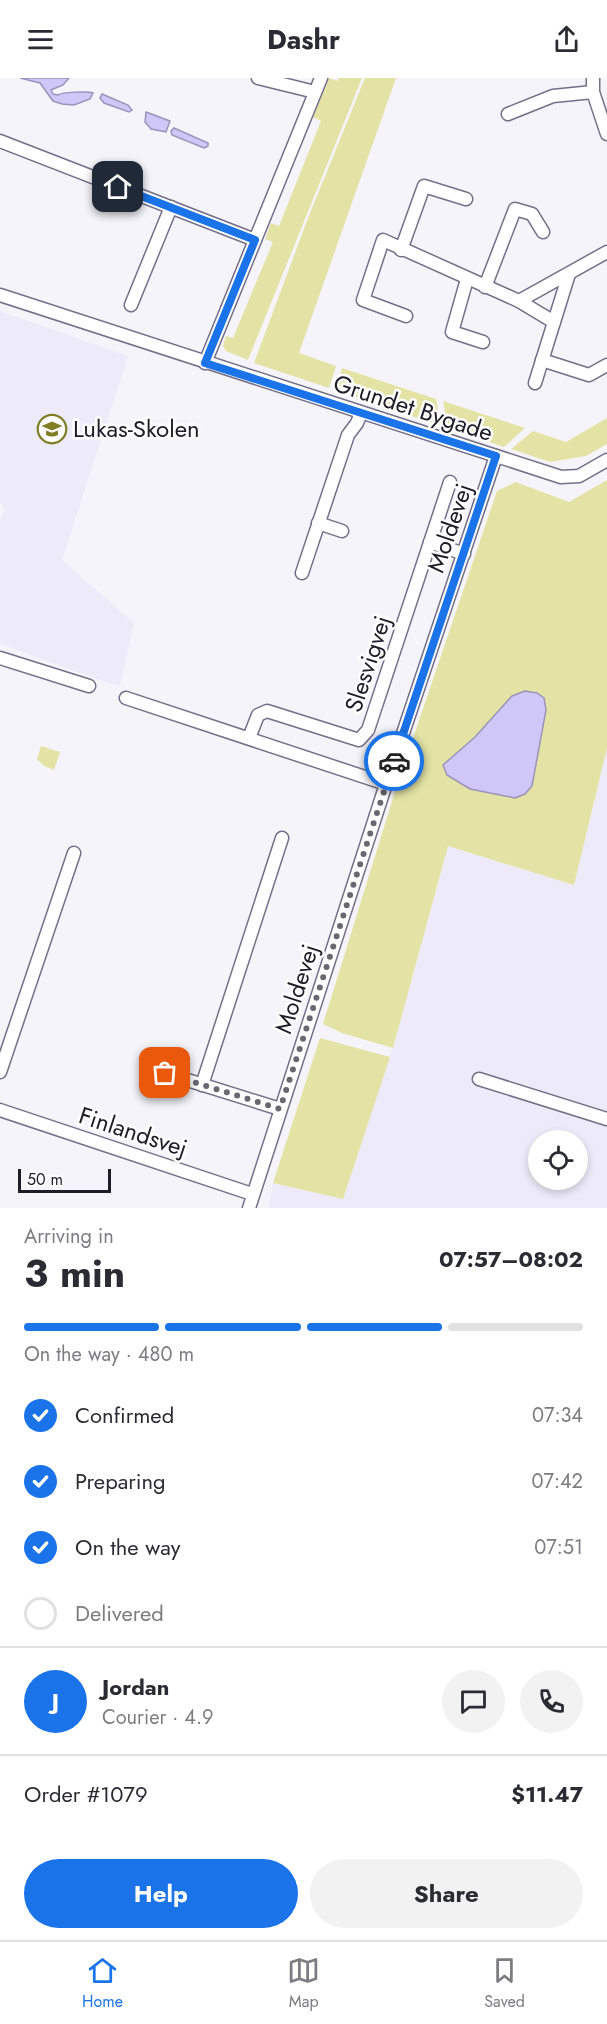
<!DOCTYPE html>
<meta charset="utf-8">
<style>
body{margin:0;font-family:Jost,sans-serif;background:#f2f2f3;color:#2b2b33;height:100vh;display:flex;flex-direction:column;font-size:22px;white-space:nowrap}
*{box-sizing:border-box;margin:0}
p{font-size:20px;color:#7c7c81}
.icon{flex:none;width:33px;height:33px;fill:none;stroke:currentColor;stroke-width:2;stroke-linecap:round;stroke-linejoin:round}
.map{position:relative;height:1130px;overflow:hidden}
.side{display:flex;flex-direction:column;background:#fff;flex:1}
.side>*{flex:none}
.tools{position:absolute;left:528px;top:1052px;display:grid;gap:12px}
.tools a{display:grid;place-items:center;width:60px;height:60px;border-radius:50%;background:#fff;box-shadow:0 3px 9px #0003;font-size:30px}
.scale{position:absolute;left:18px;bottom:15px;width:93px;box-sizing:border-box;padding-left:6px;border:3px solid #1e1c26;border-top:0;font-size:16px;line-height:21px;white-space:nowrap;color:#1e1c26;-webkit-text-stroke:4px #fff;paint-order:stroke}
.pin{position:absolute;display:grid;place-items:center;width:51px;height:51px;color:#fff;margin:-26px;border-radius:12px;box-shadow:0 3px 9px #0006}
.courier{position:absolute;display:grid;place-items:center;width:60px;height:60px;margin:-30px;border:4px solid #1a73e8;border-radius:50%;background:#fff;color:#222;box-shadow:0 2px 8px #0007}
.overview em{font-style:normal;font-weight:700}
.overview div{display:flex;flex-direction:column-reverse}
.overview{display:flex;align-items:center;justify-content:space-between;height:102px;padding:0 24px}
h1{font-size:39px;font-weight:700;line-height:45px}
.bar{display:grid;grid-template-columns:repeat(4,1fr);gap:9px 6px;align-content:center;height:72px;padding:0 24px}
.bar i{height:8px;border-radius:4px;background:#e1e1e2}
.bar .selected{background:#1a73e8}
.bar p{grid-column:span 4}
.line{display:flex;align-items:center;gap:15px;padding:0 24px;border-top:2px solid #e1e1e2}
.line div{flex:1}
.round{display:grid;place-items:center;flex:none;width:63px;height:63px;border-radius:32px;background:#f2f2f3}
ol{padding:0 24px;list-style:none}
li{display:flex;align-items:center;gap:18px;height:66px}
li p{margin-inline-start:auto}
li .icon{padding:6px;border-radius:50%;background:#1a73e8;color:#fff;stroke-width:4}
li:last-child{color:#7c7c81}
li i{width:33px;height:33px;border:3px solid #e1e1e2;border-radius:50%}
.button{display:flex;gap:12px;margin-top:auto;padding:12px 24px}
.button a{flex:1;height:69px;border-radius:36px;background:#1a73e8;color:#fff;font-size:24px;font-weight:700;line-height:69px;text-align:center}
.button a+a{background:#f2f2f3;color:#2b2b33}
header{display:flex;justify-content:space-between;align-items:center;height:78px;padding:0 24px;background:#fff;font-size:27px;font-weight:700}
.tabs{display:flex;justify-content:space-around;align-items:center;height:84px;border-top:2px solid #e1e1e2;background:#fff;font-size:16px;color:#7c7c81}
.tabs a{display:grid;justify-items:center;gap:3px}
.tabs .selected{color:#1a73e8}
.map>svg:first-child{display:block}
</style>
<header><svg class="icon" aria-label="menu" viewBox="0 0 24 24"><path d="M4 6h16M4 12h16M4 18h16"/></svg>Dashr<svg class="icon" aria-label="share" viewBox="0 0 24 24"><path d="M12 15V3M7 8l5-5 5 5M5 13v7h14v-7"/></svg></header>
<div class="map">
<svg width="607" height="1130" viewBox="0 0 607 1130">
<rect width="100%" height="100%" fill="#f5f4fa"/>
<!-- built -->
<g fill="#edebf9" fill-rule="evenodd">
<polygon points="0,233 128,278 62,482 134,545 120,607 108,605 0,566 0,444 4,431 0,425"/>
<path d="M607 670V1130H269L273 1105 343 1121 393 970 448 768 574 807ZM538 1062H578V1101H538Z"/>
</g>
<!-- green -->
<g fill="#e4e3a5">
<polygon points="329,0 337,3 339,0 362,0 248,282 226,273 223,268 226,258 233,260 273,164 265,161 271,145 279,148 321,43 313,39"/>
<polygon points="365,0 396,0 299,275 336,288 329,310 254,285 308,140"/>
<polygon points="342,290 436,321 441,348 335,312"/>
<polygon points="443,323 525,350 504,369 448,350"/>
<polygon points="607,340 607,366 586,378 550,384 511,371 533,353 566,364"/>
<polygon points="607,402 607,670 574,807 448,768 393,970 342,955 323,946 397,707 497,413 516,404 569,424"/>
<polygon points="41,668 60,674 54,692 44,688 37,681"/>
<polygon points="320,960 390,979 343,1121 273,1105"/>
</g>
<!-- water -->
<g fill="#d0c7f9" stroke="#9b94ba" stroke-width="1.5">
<path d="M20 0H69L63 7 51 12 53 16 58 17C63 14 86 13 93 15L90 21 74 27 62 26 53 23 40 5Z"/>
<polygon points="102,16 128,27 132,32 129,34 104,25 100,20"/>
<polygon points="146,34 170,43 166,54 151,51 145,44"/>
<polygon points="174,50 208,65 208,68 204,70 172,57 171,53"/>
<polygon points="525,613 537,615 544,620 546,632 532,708 525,716 515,720 470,711 447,697 443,687 475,659 512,618"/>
</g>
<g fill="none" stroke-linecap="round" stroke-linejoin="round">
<!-- minor casing -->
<g stroke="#746f88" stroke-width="15">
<g id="minor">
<polyline points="258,0 315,14"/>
<polyline points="593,0 593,14 607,56"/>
<polyline points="508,36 553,18 593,14"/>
<polyline points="0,63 255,162"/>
<polyline points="401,172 424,108 466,121"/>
<polyline points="467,201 452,254 483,264"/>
<polyline points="485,209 515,131 532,136 543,154"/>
<polyline points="0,217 561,399 579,398 607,382"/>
<polyline points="519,223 554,244"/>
<polyline points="131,227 171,129"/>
<polyline points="406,238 363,222 383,162 519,223 607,174"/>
<polyline points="542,282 589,297 607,287"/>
<polyline points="205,285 321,0"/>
<polyline points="535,305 569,196"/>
<polyline points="318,445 342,453"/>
<polyline points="430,464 464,476"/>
<polyline points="302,495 348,357 357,345 361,335"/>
<polyline points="0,580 89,608"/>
<polyline points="126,620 386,706"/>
<polyline points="249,660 258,637 267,633 359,662 368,652 450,404"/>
<polyline points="0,994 74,775"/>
<polyline points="165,995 280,1031"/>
<polyline points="479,1001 607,1041"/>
<polyline points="202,1007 282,760"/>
<polyline points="0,1032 252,1116"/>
<polyline points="249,1130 386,706 496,378"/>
</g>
</g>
<!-- minor -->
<use href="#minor" stroke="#fff" stroke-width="12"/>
</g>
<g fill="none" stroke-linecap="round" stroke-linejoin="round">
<!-- done -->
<polyline stroke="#696870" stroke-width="6" stroke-dasharray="0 10.8" points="165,995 280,1031 394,683"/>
<!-- route -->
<polyline stroke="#1a73e8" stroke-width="8" points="118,109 255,162 205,285 496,378 394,683"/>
</g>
<!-- icons -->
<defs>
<g id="school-ring" transform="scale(1.5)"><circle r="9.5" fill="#fff" stroke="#817e25" stroke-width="1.5"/><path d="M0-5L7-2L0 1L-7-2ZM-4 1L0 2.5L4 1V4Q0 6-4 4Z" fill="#817e25"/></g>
</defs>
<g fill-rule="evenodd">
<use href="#school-ring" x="52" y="351"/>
</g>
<g text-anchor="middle" stroke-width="5" stroke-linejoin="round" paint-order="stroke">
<!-- street labels -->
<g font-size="24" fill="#1e1c26" stroke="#fff">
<text transform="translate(413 330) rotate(18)" y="8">Grundet Bygade</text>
<text transform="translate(450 450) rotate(-71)" y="8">Moldevej</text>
<text transform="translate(368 586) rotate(-72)" y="8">Slesvigvej</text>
<text transform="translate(297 911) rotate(-72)" y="8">Moldevej</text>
<text transform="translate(133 1054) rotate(18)" y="8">Finlandsvej</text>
</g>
<!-- poi labels -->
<g font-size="24" fill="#1e1c26" stroke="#fff" text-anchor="start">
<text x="73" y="359">Lukas-Skolen</text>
</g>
</g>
</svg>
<div class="tools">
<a><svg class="icon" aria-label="locate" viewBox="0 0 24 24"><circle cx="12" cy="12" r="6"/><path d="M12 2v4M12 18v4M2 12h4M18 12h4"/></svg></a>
</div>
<div class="scale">50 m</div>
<div class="pin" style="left:165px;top:995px;background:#ea580c"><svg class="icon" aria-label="bag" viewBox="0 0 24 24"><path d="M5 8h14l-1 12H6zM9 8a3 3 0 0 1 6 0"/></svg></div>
<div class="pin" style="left:118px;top:109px;background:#1f2937"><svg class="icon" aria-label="home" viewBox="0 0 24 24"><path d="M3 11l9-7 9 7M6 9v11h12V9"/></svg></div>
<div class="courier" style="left:394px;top:683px"><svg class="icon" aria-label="car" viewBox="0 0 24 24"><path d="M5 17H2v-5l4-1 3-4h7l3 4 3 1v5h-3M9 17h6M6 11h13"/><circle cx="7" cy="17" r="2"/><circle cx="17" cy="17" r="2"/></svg></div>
</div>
<section class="side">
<div class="overview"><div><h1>3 min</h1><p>Arriving in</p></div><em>07:57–08:02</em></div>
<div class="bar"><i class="selected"></i><i class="selected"></i><i class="selected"></i><i></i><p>On the way · 480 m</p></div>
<ol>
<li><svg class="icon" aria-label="check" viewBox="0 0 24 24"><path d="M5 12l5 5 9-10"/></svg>Confirmed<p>07:34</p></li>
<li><svg class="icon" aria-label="check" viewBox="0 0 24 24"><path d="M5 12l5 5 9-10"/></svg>Preparing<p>07:42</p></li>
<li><svg class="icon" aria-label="check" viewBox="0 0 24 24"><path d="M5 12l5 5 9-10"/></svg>On the way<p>07:51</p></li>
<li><i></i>Delivered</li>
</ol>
<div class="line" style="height:108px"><b class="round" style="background:#1a73e8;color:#fff">J</b><div><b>Jordan</b><p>Courier · 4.9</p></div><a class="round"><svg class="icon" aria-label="chat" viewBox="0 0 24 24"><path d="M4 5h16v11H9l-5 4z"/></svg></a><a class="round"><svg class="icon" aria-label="phone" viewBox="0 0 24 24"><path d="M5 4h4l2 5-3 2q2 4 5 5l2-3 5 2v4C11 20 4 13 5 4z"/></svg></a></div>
<div class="line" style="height:78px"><div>Order #1079</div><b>$11.47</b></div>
<div class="button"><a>Help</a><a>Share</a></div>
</section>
<nav class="tabs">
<a class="selected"><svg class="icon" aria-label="home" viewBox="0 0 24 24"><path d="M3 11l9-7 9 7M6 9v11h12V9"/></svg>Home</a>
<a><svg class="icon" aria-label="map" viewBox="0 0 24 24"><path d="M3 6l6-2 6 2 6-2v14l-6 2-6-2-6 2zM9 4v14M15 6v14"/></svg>Map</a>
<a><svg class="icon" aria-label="saved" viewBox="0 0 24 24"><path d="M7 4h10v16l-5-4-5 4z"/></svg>Saved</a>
</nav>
